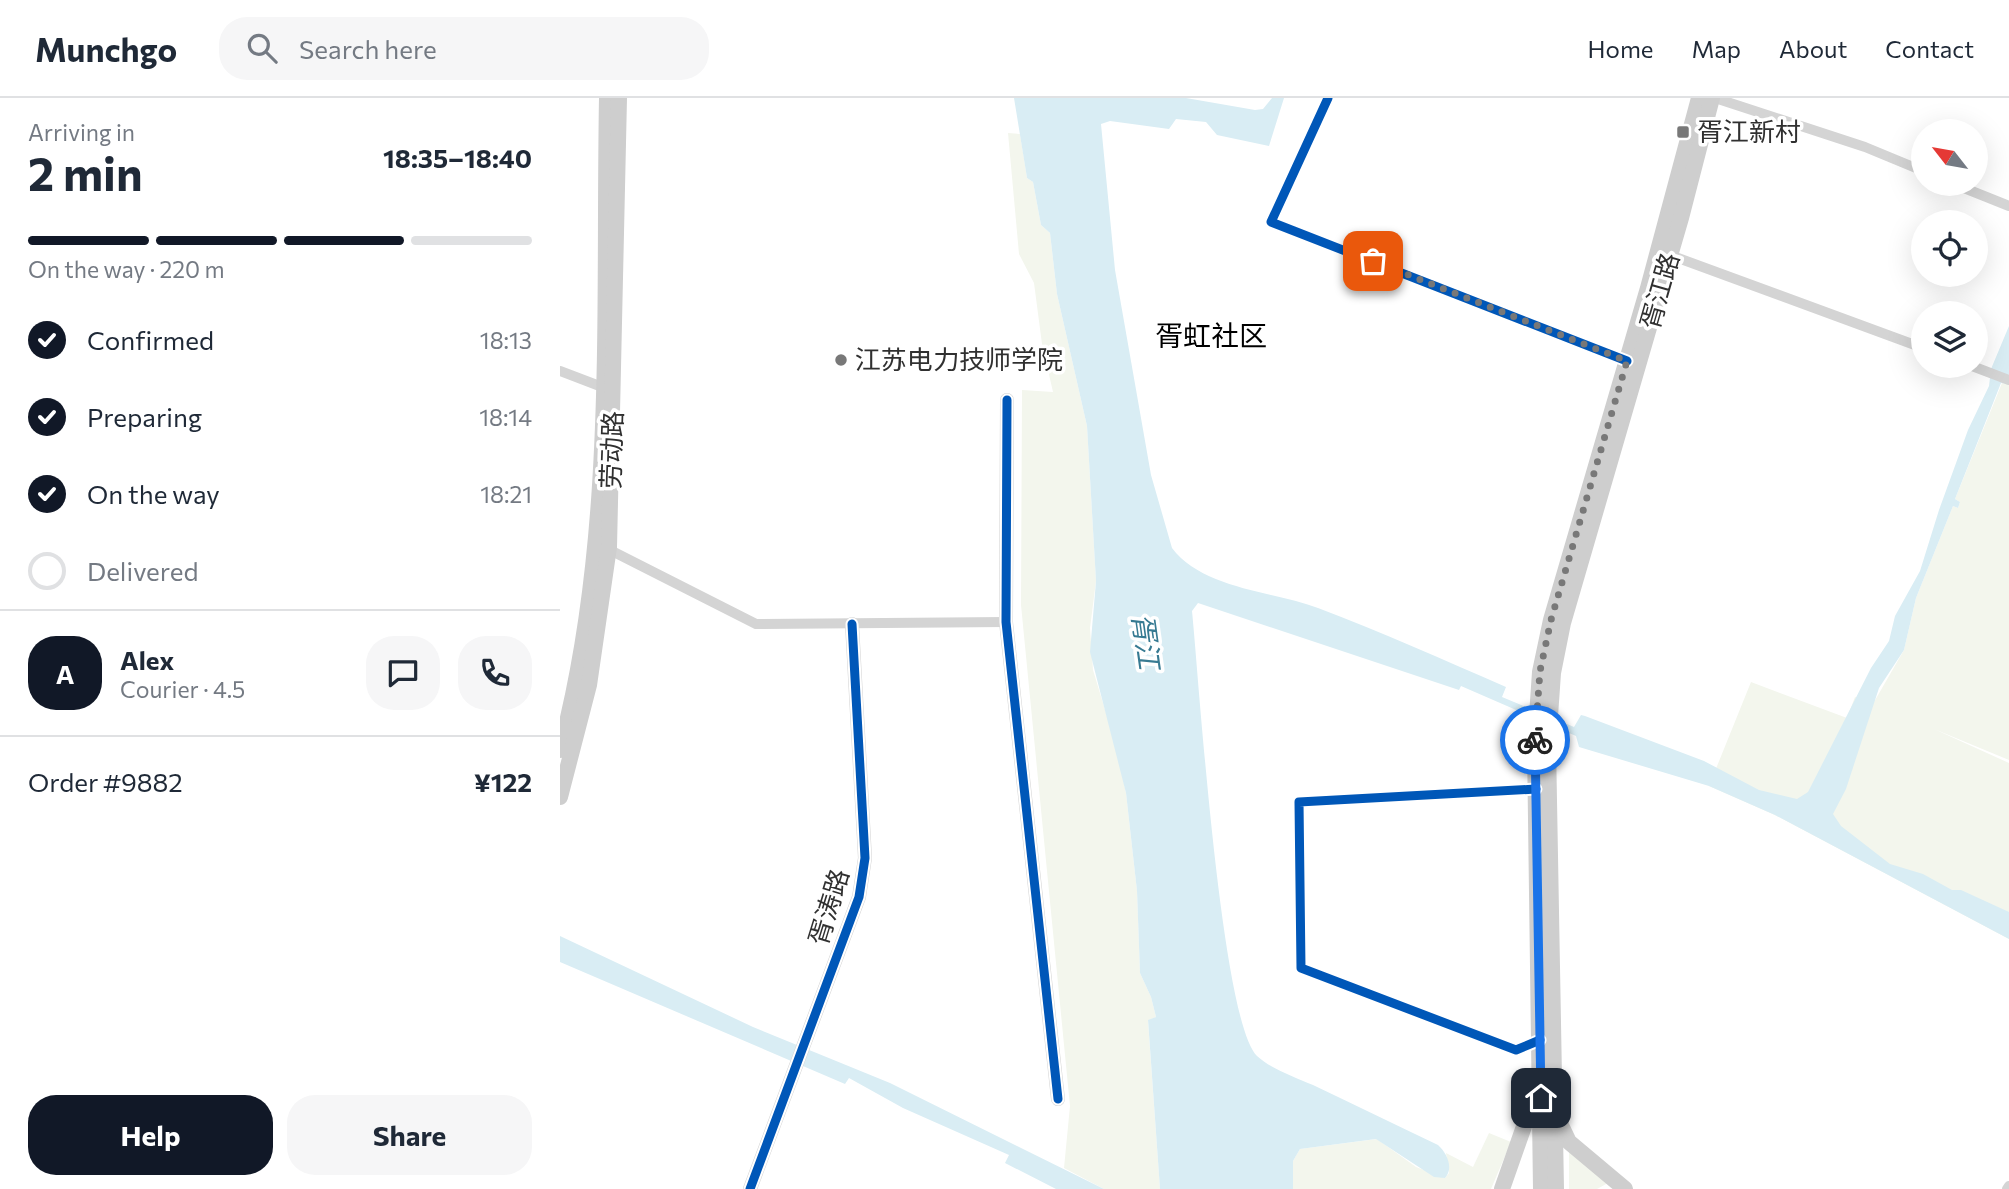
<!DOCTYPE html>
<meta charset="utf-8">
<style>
body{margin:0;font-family:Commissioner,"Noto Sans SC",sans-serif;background:#f6f6f7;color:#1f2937;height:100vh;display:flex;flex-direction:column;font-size:26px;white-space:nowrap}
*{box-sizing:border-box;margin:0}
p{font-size:23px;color:#747a83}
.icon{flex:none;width:38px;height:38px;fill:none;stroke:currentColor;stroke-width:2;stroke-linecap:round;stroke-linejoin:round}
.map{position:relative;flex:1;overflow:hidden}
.details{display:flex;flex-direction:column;background:#fff;width:560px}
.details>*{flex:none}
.needle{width:46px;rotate:301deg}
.fabs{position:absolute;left:1351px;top:21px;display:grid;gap:14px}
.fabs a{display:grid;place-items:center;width:77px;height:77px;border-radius:50%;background:#fff;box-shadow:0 7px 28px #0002;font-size:35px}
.pin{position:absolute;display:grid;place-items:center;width:60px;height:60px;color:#fff;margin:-30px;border-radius:14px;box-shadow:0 4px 10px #0006}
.courier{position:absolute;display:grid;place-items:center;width:70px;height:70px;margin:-35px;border:5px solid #1a73e8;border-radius:50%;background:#fff;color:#222;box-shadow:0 2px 9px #0007}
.overview em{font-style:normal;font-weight:700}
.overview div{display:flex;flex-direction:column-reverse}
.overview{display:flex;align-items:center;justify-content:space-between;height:119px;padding:0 28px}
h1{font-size:46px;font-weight:700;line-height:52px}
.bar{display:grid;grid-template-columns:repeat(4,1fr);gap:10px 7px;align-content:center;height:84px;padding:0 28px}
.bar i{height:9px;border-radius:5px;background:#e0e1e3}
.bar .on{background:#111827}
.bar p{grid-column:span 4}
.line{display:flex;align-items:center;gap:18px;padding:0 28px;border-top:2px solid #e0e1e3}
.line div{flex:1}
.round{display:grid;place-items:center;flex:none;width:74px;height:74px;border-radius:28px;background:#f6f6f7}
ol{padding:0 28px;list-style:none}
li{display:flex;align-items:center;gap:21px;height:77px}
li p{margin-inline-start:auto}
li .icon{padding:7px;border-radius:50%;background:#111827;color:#fff;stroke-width:4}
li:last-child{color:#747a83}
li i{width:38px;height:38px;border:4px solid #e0e1e3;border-radius:50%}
.action{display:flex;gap:14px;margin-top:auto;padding:14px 28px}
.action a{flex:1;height:80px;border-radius:28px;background:#111827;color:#fff;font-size:28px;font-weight:700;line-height:80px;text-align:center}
.action a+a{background:#f6f6f7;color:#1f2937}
header{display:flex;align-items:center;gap:42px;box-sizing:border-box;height:98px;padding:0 35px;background:#fff;border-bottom:2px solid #e0e1e3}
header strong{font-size:33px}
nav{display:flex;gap:38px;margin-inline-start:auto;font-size:24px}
.search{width:490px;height:63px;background:#f6f6f7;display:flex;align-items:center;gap:18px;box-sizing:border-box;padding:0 24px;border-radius:28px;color:#747a83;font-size:26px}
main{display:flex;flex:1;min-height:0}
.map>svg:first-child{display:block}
</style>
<header>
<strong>Munchgo</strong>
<div class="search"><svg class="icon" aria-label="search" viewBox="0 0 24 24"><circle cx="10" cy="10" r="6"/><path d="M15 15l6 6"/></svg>Search here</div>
<nav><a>Home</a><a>Map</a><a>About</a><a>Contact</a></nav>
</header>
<main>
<section class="details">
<div class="overview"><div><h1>2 min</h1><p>Arriving in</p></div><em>18:35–18:40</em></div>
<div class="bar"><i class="on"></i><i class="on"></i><i class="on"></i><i></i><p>On the way · 220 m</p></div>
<ol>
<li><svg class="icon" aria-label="check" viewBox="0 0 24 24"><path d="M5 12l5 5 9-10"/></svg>Confirmed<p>18:13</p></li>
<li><svg class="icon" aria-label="check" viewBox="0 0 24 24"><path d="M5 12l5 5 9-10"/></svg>Preparing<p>18:14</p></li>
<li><svg class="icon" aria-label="check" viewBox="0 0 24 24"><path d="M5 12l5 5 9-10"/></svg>On the way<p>18:21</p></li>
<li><i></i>Delivered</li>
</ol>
<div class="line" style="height:126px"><b class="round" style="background:#111827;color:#fff">A</b><div><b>Alex</b><p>Courier · 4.5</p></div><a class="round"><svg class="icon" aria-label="chat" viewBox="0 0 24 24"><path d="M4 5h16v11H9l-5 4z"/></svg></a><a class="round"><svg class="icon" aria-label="phone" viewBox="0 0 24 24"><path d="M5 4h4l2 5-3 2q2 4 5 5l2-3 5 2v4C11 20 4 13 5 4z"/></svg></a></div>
<div class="line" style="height:91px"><div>Order #9882</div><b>¥122</b></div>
<div class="action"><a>Help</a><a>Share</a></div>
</section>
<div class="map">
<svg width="1449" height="1091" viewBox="0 0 1449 1091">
<rect width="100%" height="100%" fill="#fff"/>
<!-- green -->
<g fill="#f3f6ed">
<polygon points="448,35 460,36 467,80 473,84 481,127 490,135 497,196 527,328 536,483 530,530 533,572 556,648 566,695 577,793 580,875 591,899 596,919 588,923 600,1091 544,1091 504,1070 510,1008 461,507 462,292 493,294 482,246 474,185 459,156"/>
<polygon points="1442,285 1449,286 1449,662 1374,631 1449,665 1449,841 1215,717 1149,688 1191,584 1287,620 1295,599 1314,604 1344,552 1356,500 1393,408 1398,410 1400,404 1395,401"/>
<polygon points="929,1035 951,1044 931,1091 733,1091 733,1063 740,1051 817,1041 856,1069 885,1080 889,1075 886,1055 913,1069"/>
<polygon points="1009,1052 1048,1085 1037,1091 1009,1091"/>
</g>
<!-- water -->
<g fill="#d9edf4">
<path d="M454 0H626L695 12 703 11 712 0H724L709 48 657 37 646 24 616 21 609 31 550 23 541 26 555 172 591 377 612 450C643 491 712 493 758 510 822 534 884 562 946 589L942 599 1014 629 1021 617 1025 618 1144 663 1199 692 1237 701 1248 694 1311 570 1329 543 1335 518 1360 473 1379 412 1408 332 1429 288 1431 271 1449 228V286L1441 285 1395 401 1400 404 1398 410 1393 408 1356 500 1344 552 1319 590 1286 691 1273 716 1281 728 1330 766 1363 776 1392 792H1401L1449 814V841L1215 717 1149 688 1019 649 1016 638 901 588 899 592 638 505 632 513C639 582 661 923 697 958 711 971 735 979 753 987 795 1007 836 1027 878 1047 887 1055 894 1070 885 1080L874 1079 816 1041 740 1051 733 1063V1091H600L588 922 596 919 591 899 580 875 577 793 566 695 530 554 536 483 527 328 497 196 490 135 481 127 473 84 467 80Z"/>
<polygon points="0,838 193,929 330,985 544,1091 496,1091 445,1065 449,1057 343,1010 289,980 285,986 0,864"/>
</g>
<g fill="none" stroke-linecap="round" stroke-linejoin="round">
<!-- minor -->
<g stroke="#d4d4d4" stroke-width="10">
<polyline points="768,0 711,124 1067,263"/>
<polyline points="1155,0 1305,49 1363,73"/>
<polyline points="1394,86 1449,108"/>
<polyline points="1110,157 1363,250"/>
<polyline points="1412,268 1449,282"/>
<polyline points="0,273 50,292"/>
<polyline points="44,449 196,526 446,524"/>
<polyline points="976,691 739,704 741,870 956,952 980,942"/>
<polyline points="1447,1091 1449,1088"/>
</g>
<!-- tertiary -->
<g stroke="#d4d4d4" stroke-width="14">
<polyline points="447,302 446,524 498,1001"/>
<polyline points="190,1091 299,799 305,760 292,526"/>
</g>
<!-- secondary -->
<g stroke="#cecece" stroke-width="16">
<path d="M0 652C56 441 43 217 47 0"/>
<polyline points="0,699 29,587 49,449 59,0"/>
<polyline points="998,1021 1009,1044 1065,1091"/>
<polyline points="942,1091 975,997"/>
<polyline points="981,1091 975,647 980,574 991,522 1088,190 1139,0"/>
<polyline points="996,1091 988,647 993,575 1003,525 1121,120 1152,0"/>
</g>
<!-- cycleway casing -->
<g stroke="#fff" stroke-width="13">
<g id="cycleway">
<polyline points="768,0 711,124 1067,263"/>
<polyline points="447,302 446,524 498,1001"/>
<polyline points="976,691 739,704 741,870 956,952 980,942"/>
<polyline points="190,1091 299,799 305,760 292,526"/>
</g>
</g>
<!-- cycleway -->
<use href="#cycleway" stroke="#0057b8" stroke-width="9"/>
</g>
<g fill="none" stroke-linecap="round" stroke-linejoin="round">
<!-- done -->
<polyline stroke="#787878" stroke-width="7" stroke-dasharray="0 12.6" points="813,163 1067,263 991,522 980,573 975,642"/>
<!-- route -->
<polyline stroke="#1a73e8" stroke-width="9" points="975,642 981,1000"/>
</g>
<!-- markers -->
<g fill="#787878" stroke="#fff" stroke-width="2.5">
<rect x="1116" y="27" width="14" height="14" rx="3.5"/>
<circle cx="281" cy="262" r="7"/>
</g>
<g text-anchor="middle" stroke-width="7" stroke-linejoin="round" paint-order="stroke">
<!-- poi labels -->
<g font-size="26" fill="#303030" stroke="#fff" text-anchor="start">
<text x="1137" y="43">胥江新村</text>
<text x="295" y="271">江苏电力技师学院</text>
</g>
<!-- street labels -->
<g font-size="26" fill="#303030" stroke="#fff">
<text transform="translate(1100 193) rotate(-74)" y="9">胥江路</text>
<text transform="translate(52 352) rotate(-88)" y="9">劳动路</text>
<text transform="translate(269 809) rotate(-73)" y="9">胥涛路</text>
</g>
<!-- neighbourhood labels -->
<g font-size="28" fill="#000" stroke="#fff">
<text x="651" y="248">胥虹社区</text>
</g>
<!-- water labels -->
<g font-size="28" font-style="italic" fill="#367a92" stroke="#fff">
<text transform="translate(586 543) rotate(82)" y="10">胥江</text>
</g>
</g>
</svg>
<div class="fabs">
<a><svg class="needle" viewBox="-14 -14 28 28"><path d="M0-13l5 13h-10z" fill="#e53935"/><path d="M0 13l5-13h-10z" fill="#747a83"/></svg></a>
<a><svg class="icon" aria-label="locate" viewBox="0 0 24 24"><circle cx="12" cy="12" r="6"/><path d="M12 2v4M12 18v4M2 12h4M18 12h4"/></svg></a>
<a><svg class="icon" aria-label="layers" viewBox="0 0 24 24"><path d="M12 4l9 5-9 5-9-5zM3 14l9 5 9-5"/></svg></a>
</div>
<div class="pin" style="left:813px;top:163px;background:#ea580c"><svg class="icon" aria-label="bag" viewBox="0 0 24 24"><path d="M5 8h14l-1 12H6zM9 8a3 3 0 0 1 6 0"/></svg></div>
<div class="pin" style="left:981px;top:1000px;background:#1f2937"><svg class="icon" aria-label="home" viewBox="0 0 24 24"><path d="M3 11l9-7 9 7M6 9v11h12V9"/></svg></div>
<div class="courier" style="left:975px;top:642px"><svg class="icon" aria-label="bike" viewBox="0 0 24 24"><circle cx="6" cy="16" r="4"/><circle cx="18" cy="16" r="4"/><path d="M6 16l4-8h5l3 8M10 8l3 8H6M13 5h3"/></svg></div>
</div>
</main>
